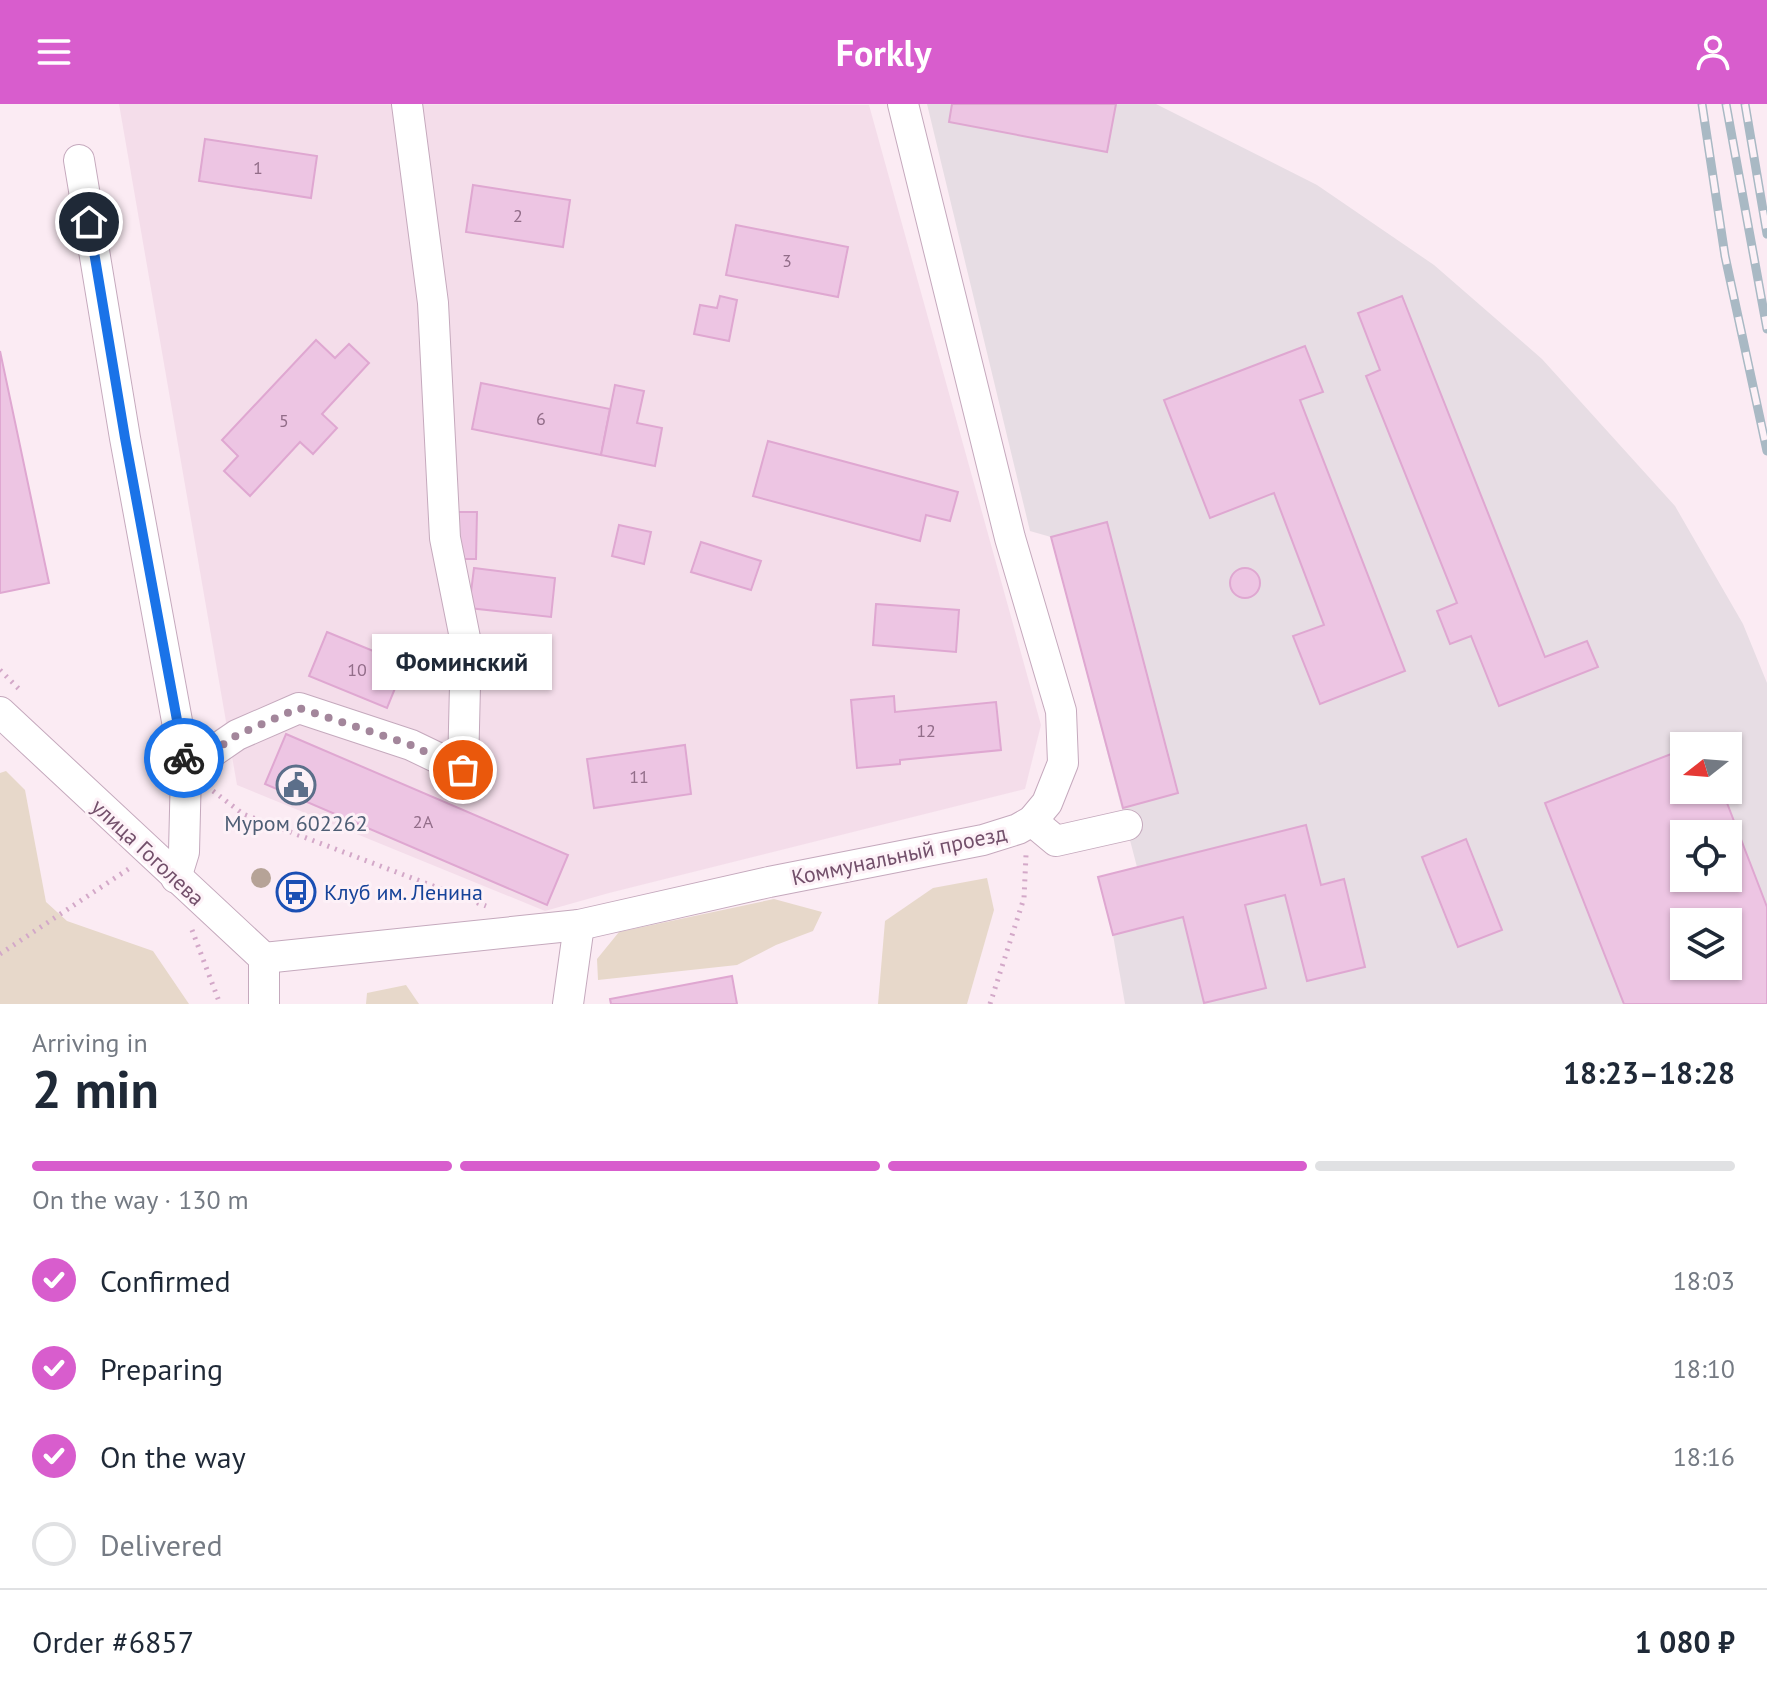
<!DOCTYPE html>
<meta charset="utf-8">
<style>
body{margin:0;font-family:"PT Sans",sans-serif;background:#f6f6f7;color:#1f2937;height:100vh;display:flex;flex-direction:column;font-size:30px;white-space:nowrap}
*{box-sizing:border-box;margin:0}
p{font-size:26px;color:#747a83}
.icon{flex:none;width:44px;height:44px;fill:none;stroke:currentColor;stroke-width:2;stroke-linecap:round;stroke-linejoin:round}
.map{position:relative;height:900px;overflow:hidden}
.drawer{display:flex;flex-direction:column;background:#fff;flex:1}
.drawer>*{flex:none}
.needle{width:52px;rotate:253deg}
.buttons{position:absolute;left:1670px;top:628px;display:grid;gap:16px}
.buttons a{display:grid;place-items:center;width:72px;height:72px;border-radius:0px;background:#fff;box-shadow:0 2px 6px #0004;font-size:40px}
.pin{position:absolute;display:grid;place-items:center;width:68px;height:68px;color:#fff;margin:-34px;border:4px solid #fff;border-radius:50%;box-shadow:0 2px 8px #0007}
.courier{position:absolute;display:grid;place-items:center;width:80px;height:80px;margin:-40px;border:6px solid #1a73e8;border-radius:50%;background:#fff;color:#222;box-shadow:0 2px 10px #0007}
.bubble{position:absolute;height:56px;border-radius:0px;background:#fff;box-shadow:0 2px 6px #0004;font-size:26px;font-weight:600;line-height:56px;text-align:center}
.headline em{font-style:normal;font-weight:600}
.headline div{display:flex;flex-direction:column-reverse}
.headline{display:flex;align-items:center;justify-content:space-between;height:136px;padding:0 32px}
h1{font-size:52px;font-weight:600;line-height:60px}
.bar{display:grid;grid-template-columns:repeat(4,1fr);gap:12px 8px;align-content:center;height:96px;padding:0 32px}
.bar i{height:10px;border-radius:6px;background:#e0e1e3}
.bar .active{background:#d85dcd}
.bar p{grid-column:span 4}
.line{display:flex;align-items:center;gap:20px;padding:0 32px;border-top:2px solid #e0e1e3}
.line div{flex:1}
ol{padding:0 32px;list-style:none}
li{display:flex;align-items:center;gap:24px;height:88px}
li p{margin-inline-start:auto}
li .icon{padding:8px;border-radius:50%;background:#d85dcd;color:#fff;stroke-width:4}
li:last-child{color:#747a83}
li i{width:44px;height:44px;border:4px solid #e0e1e3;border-radius:50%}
header{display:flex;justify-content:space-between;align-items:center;height:104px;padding:0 32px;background:#d85dcd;color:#fff;font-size:36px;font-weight:600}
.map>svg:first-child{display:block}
</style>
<header><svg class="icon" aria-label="menu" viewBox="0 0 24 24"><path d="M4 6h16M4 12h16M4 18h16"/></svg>Forkly<svg class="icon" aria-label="person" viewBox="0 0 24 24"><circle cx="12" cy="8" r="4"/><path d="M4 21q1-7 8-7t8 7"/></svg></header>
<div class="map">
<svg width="1767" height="900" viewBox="0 0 1767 900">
<rect width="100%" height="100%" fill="#fbebf3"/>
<!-- residential -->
<polygon fill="#f4ddea" points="119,0 869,1 1041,621 1025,685 609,789 545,807 237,681"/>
<!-- industrial -->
<path fill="#e7dde4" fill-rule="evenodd" d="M927 0H1156L1317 81 1434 161 1542 255 1675 402 1743 520 1767 579V900H1125L1113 831 1098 773 1137 763 1051 433 1030 427ZM1684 642H1728V686H1684ZM1684 730H1728V774H1684ZM1684 818H1728V862H1684Z"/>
<!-- green -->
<g fill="#e7d8ca">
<polygon points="6,667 25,686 46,798 67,817 153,847 189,900 0,900 0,669"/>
<polygon points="987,774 994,806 967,900 878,900 885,817 933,784"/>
<polygon points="774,795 822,808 813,827 776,841 737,861 598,876 597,855 619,828"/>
<polygon points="406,881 419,900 366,900 367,889"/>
</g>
<!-- building -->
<g fill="#edc5e3" stroke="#dfa7d1" stroke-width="2" fill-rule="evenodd">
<polygon points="952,0 1116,0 1107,48 949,18"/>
<polygon points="205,35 317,52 311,94 199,77"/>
<polygon points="473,81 570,96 563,143 466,128"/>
<polygon points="736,121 848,143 838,193 726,171"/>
<polygon points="720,192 737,196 729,237 694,230 700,201 717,204"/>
<polygon points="1402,192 1545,553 1587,537 1598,563 1499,602 1471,532 1450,540 1437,507 1457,499 1366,272 1380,266 1358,209"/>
<polygon points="316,236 335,254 349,240 369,259 322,310 337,324 313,350 300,338 250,392 224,367 238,352 222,336"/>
<polygon points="1305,242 1323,288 1300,296 1405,567 1320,600 1293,532 1324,521 1274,389 1210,414 1164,296"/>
<polygon points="0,247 49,479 0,489"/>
<polygon points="481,279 610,305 601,351 472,325"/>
<polygon points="615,281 644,287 637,319 662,324 655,362 601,351"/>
<polygon points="768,337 958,388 950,417 926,411 920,437 753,392"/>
<polygon points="457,408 477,408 476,455 455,455"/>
<polygon points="1107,418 1178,689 1123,704 1051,433"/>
<polygon points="619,421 651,428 644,460 612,452"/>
<polygon points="701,438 761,457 751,486 691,468"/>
<circle cx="1245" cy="479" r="15"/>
<polygon points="474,464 555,474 551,513 469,504"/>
<polygon points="876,500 959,506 956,548 873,541"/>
<polygon points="327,528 405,560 387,604 309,572"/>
<polygon points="894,592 895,608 996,598 1001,646 900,656 900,660 857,664 851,596"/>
<polygon points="286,630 568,751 547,801 265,680"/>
<polygon points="685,641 691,690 594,704 587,655"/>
<path d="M1684 645V686H1722L1767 803V900H1624L1545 699ZM1684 730H1728V774H1684ZM1684 818H1728V862H1684Z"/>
<polygon points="1306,721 1321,781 1344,775 1365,863 1307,877 1285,791 1245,801 1266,884 1204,899 1183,813 1113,831 1098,773"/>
<polygon points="1466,735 1502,826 1458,843 1422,753"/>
<polygon points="732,872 737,900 611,900 610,895"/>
</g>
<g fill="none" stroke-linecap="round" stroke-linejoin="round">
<!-- minor casing -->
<g stroke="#c5a9bd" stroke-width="32">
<g id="minor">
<polyline points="79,56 125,334 186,666"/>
<polyline points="0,608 264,854 264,900"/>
<polyline points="1032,717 1056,737 1127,721"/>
<polyline points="176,774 184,748 186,666 237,631 299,604 411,641 463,666 466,539 445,434 433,199 407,0"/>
<polyline points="264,854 579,821 769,778 983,736 1018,725 1032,717 1047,699 1063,659 1061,607 1010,434 903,0"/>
<polyline points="568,900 579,821"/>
</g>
</g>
<!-- path -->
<g stroke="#d3a8c8" stroke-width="5" stroke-dasharray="2 6" stroke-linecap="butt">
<polyline points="0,566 21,587"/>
<polyline points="213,687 243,710 486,802"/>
<polyline points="192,826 220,900"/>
<polyline points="0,850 130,764"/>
<polyline points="990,900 1024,794 1026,751"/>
</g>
<!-- minor -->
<use href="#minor" stroke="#fff" stroke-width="30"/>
<!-- rail casing -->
<g stroke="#a9b9c4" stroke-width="9">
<g id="rail">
<polyline points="1702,0 1725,152 1767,347"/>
<polyline points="1726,0 1767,225"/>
<polyline points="1745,0 1767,130"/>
</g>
</g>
<!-- rail -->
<use href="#rail" stroke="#fdf1f7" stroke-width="6" stroke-dasharray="18" stroke-linecap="butt"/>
</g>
<!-- trees -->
<circle fill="#b6a397" cx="261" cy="774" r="10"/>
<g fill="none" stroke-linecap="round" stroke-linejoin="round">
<!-- done -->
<polyline stroke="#a3869b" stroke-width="8" stroke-dasharray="0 14.4" points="184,654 186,666 237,631 299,604 411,641 463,666"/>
<!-- route -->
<polyline stroke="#1a73e8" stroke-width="10" points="89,118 125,334 184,654"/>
</g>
<!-- icons -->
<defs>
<g id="civic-ring" transform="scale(2)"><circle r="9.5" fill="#fdf1f7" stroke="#5c6f8a" stroke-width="1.5"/><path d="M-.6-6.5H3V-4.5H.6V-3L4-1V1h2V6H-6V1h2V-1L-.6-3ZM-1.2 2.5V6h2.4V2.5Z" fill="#5c6f8a"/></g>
<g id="bus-ring" transform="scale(2)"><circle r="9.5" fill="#fdf1f7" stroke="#1a4fb4" stroke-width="1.5"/><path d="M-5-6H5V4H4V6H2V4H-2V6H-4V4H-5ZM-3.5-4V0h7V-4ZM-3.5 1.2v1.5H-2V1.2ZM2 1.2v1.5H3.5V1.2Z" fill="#1a4fb4"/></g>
</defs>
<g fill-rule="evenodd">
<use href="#civic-ring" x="296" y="681"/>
<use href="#bus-ring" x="296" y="788"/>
</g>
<g text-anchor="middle" stroke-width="6" stroke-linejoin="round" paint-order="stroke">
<!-- number labels -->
<g font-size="18" fill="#926d89">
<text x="258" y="70">1</text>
<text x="518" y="118">2</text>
<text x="787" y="163">3</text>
<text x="541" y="321">6</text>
<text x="284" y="323">5</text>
<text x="357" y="572">10</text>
<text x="926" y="633">12</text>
<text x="639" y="679">11</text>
<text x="423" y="724">2А</text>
</g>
<!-- service labels -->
<g font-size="22" fill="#4e5e75" stroke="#fdf1f7">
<text x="296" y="727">Муром 602262</text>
</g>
<!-- street labels -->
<g font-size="22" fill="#73506b" stroke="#fdf1f7">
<text transform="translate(148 748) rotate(43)" y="8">улица Гоголева</text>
<text transform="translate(899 751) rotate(-12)" y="8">Коммунальный проезд</text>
</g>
<!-- transit labels -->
<g font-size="22" fill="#164399" stroke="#fdf1f7" text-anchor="start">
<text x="324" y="796">Клуб им. Ленина</text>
</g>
</g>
</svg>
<div class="buttons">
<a><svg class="needle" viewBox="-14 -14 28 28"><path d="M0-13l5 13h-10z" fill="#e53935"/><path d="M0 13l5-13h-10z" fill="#747a83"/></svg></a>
<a><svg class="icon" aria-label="locate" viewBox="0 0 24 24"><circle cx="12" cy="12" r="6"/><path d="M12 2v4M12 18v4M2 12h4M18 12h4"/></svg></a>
<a><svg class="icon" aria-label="layers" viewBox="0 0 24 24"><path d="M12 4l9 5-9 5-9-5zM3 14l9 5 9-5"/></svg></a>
</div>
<div class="pin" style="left:463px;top:666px;background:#ea580c"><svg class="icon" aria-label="bag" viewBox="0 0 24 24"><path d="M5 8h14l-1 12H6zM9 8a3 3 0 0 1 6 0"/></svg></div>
<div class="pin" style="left:89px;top:118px;background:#1f2937"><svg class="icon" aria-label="home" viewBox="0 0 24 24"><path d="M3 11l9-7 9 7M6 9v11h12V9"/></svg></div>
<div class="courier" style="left:184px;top:654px"><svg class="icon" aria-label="bike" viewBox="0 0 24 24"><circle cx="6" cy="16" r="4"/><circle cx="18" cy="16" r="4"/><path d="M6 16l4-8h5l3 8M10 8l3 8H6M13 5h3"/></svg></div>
<div class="bubble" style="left:372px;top:530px;width:180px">Фоминский</div>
</div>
<section class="drawer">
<div class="headline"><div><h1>2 min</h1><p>Arriving in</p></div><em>18:23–18:28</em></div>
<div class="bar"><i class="active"></i><i class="active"></i><i class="active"></i><i></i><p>On the way · 130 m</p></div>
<ol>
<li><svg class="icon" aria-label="check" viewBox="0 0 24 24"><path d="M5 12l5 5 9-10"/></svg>Confirmed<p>18:03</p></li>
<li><svg class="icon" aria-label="check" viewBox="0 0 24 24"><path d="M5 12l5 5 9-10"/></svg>Preparing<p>18:10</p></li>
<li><svg class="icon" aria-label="check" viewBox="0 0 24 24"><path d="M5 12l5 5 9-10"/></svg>On the way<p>18:16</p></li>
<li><i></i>Delivered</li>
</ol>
<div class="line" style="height:104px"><div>Order #6857</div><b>1 080 ₽</b></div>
</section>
